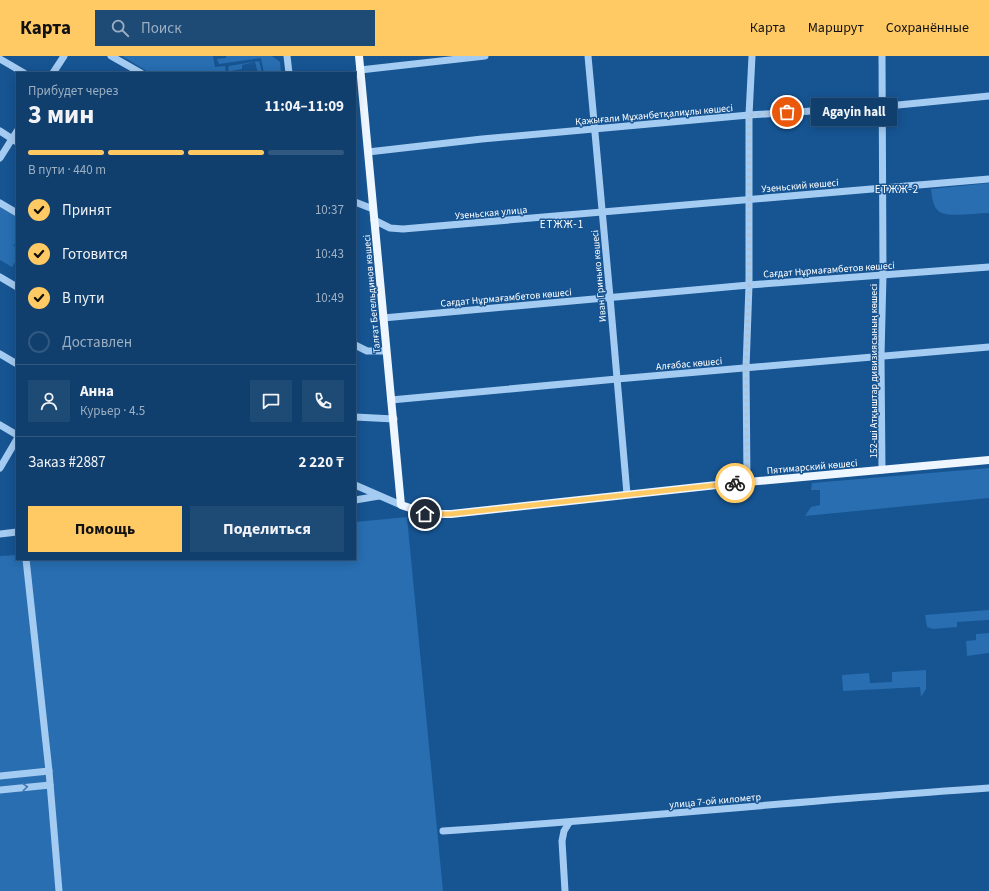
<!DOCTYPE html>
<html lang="ru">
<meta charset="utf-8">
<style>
body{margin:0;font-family:"Source Sans 3",sans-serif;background:#1e4a76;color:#f1f3f6;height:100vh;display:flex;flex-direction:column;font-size:15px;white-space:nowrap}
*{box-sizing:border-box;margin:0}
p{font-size:13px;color:#9cafc2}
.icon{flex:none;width:22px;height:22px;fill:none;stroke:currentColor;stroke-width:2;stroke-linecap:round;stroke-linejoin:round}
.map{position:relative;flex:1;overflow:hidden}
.panel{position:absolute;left:16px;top:16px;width:340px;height:488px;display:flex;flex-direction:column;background:#103f6e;border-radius:0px;box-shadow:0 2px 10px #0003,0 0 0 1px #305881}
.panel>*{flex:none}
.pin{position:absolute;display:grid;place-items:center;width:34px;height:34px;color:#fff;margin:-17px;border:2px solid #fff;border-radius:50%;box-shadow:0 1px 4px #0007}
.courier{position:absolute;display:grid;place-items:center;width:40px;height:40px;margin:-20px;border:3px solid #ffc964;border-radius:50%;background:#fff;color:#222;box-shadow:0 1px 5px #0007}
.bubble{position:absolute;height:28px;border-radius:0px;background:#103f6e;box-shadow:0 2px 10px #0003,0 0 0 1px #305881;font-size:13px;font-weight:700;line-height:28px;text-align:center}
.summary em{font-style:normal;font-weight:700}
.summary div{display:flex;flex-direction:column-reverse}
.summary{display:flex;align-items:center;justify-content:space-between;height:68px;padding:0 12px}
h1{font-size:26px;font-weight:700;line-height:30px}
.bar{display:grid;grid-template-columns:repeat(4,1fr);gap:6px 4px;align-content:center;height:48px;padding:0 12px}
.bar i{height:5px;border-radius:3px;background:#305881}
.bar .selected{background:#ffc964}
.bar p{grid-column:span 4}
.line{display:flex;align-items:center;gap:10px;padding:0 12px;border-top:1px solid #305881}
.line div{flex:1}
.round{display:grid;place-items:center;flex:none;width:42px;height:42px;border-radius:0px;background:#1e4a76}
ol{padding:0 12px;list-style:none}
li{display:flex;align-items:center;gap:12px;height:44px}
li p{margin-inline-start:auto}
li .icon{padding:4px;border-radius:50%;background:#ffc964;color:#111;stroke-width:4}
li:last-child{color:#9cafc2}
li i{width:22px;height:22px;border:2px solid #305881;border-radius:50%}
.cta{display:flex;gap:8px;margin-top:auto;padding:8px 12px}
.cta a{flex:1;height:46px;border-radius:0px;background:#ffc964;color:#111;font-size:16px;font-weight:700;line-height:46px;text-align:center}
.cta a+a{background:#1e4a76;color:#f1f3f6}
header{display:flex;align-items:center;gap:24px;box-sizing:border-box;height:56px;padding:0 20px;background:#ffc964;color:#111}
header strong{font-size:19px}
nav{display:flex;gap:22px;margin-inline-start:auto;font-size:14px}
.search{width:280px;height:36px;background:#1e4a76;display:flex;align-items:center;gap:10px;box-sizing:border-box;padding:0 14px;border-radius:0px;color:#9cafc2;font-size:15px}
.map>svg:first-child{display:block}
</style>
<header>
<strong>Карта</strong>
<div class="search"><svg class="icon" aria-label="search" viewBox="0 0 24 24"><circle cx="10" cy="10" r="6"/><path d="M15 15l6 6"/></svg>Поиск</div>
<nav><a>Карта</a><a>Маршрут</a><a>Сохранённые</a></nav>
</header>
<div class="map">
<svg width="989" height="835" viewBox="0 0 989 835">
<rect width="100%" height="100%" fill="#165492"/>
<!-- green -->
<g fill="#286eb1">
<polygon points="122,0 213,0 215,11 225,10 226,17 150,17"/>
<polygon points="226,0 272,0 280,6 281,17 264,17 261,2 219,8 217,3 226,2"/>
<polygon points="259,5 262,17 258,17 255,6 242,9 242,13 231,15 231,17 229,17 228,12 229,10"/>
<path d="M989 127V157C978 157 951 161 942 157 933 154 932 141 931 133Z"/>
<polygon points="0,151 17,161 17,190 14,188 13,189 17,192 17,203 12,211 0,204"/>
<polygon points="989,412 989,442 805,460 811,451 820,449 820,434 811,434 812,427"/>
<polygon points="407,461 443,835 0,835 0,500 17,499 17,503 355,503 355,466"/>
<polygon points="989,554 989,564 957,566 957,571 933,573 927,571 925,559"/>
<polygon points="989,577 989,597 967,600 966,585 976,584 976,578"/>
<polygon points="926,614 926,633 921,641 920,631 843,635 842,619 869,617 870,627 892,626 892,616"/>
</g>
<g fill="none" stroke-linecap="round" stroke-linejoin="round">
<!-- minor -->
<g stroke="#a4cbf1" stroke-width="7">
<polyline points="111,0 141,17"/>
<polyline points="287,0 289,17"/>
<polyline points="588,0 610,241 627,438"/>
<polyline points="882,0 883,219 881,300 882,414"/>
<polyline points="0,3 24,17"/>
<polyline points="360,14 485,0"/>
<polyline points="53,17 64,0"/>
<polyline points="0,75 17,86"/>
<polyline points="368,96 482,83 749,59 888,50 989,40"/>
<polyline points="0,102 17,75"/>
<polyline points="355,146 373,153"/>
<polyline points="0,147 17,157"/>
<polyline points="374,164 390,172 403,173 989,123"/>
<polyline points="0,221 17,231"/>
<polyline points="383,262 749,229 989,211"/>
<polyline points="355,289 367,295 386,295"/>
<polyline points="0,298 17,308"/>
<polyline points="391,344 617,323 989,291"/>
<polyline points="355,361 394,363"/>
<polyline points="0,369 17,379"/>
<polyline points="0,412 17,383"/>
<polyline points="747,426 746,312 749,229 749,59 752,0"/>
<polyline points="355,429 401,449"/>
<polyline points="355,444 379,440"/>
<polyline points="0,478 17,476"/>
<polyline points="26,503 49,715 59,835"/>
<polyline points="0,720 49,715"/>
<polyline points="0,734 50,729"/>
<path d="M443 775C625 763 807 744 989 732"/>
<polyline points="565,835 562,785 564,775 569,767"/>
</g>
<!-- major -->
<polyline stroke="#eef6ff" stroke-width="8" points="359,0 401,449 428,458 451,458 726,428 989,404"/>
</g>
<!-- one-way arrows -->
<defs><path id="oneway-chevron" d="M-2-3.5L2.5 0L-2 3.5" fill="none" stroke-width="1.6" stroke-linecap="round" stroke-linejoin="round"/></defs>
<use stroke="#4178ae" href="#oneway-chevron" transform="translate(25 731) rotate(-5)"/>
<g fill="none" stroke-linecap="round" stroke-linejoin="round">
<!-- done -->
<polyline stroke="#adc3d9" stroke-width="4" stroke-dasharray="0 7.2" points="735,427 747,426 746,312 749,229 749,59 787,56"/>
<!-- route -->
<polyline stroke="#ffc964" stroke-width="5" points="425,458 451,458 735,427"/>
</g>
<g text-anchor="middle" stroke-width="3" stroke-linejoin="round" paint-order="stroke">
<!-- street labels -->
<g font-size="10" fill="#fff" stroke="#165492">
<text transform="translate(654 58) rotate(-5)" y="4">Қажығали Мұханбетқалиұлы көшесі</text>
<text transform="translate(800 129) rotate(-5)" y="4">Узеньский көшесі</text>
<text transform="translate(491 156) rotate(-5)" y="4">Узеньская улица</text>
<text transform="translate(829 213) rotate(-4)" y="4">Сағдат Нұрмағамбетов көшесі</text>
<text transform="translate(598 220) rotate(-95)" y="4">Иван Гринько көшесі</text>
<text transform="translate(371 238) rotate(-95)" y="4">Талғат Бегельдинов көшесі</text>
<text transform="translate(506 241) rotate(-5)" y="4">Сағдат Нұрмағамбетов көшесі</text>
<text transform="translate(689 307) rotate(-5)" y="4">Алғабас көшесі</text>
<text transform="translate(873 315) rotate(-90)" y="4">152-ші Атқыштар дивизиясының көшесі</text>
<text transform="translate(812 410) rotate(-5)" y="4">Пятимарский көшесі</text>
<text transform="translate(715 744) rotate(-5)" y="4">улица 7-ой километр</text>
</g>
<!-- neighbourhood labels -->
<g font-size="11" letter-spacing="1" fill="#fff" stroke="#165492">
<text x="897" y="137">ЕТЖЖ-2</text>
<text x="562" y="172">ЕТЖЖ-1</text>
</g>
</g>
</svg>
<div class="pin" style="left:787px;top:56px;background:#ea580c"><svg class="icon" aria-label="bag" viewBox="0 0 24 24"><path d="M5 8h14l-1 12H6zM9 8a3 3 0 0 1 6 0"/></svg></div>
<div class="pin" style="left:425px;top:458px;background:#1f2937"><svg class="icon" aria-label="home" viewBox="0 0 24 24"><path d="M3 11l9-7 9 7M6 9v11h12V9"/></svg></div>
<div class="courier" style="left:735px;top:427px"><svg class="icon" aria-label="bike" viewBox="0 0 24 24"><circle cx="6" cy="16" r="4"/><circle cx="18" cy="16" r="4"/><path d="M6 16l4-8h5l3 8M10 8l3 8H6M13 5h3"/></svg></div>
<div class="bubble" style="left:811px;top:42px;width:86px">Agayin hall</div>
<section class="panel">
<div class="summary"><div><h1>3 мин</h1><p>Прибудет через</p></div><em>11:04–11:09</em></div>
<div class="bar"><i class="selected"></i><i class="selected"></i><i class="selected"></i><i></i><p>В пути · 440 m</p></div>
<ol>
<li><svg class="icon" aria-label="check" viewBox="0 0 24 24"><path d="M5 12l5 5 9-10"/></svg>Принят<p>10:37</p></li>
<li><svg class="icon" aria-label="check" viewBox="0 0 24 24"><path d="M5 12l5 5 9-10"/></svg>Готовится<p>10:43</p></li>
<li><svg class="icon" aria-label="check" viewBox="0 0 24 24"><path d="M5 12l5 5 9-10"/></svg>В пути<p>10:49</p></li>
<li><i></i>Доставлен</li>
</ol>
<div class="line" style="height:72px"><a class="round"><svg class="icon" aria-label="person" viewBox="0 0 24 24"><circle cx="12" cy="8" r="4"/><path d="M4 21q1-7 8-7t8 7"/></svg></a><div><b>Анна</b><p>Курьер · 4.5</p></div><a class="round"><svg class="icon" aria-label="chat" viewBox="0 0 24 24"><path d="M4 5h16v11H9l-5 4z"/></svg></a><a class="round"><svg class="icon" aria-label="phone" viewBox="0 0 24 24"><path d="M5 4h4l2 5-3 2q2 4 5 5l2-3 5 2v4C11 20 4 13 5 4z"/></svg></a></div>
<div class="line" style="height:52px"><div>Заказ #2887</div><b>2 220 ₸</b></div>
<div class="cta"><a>Помощь</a><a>Поделиться</a></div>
</section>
</div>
